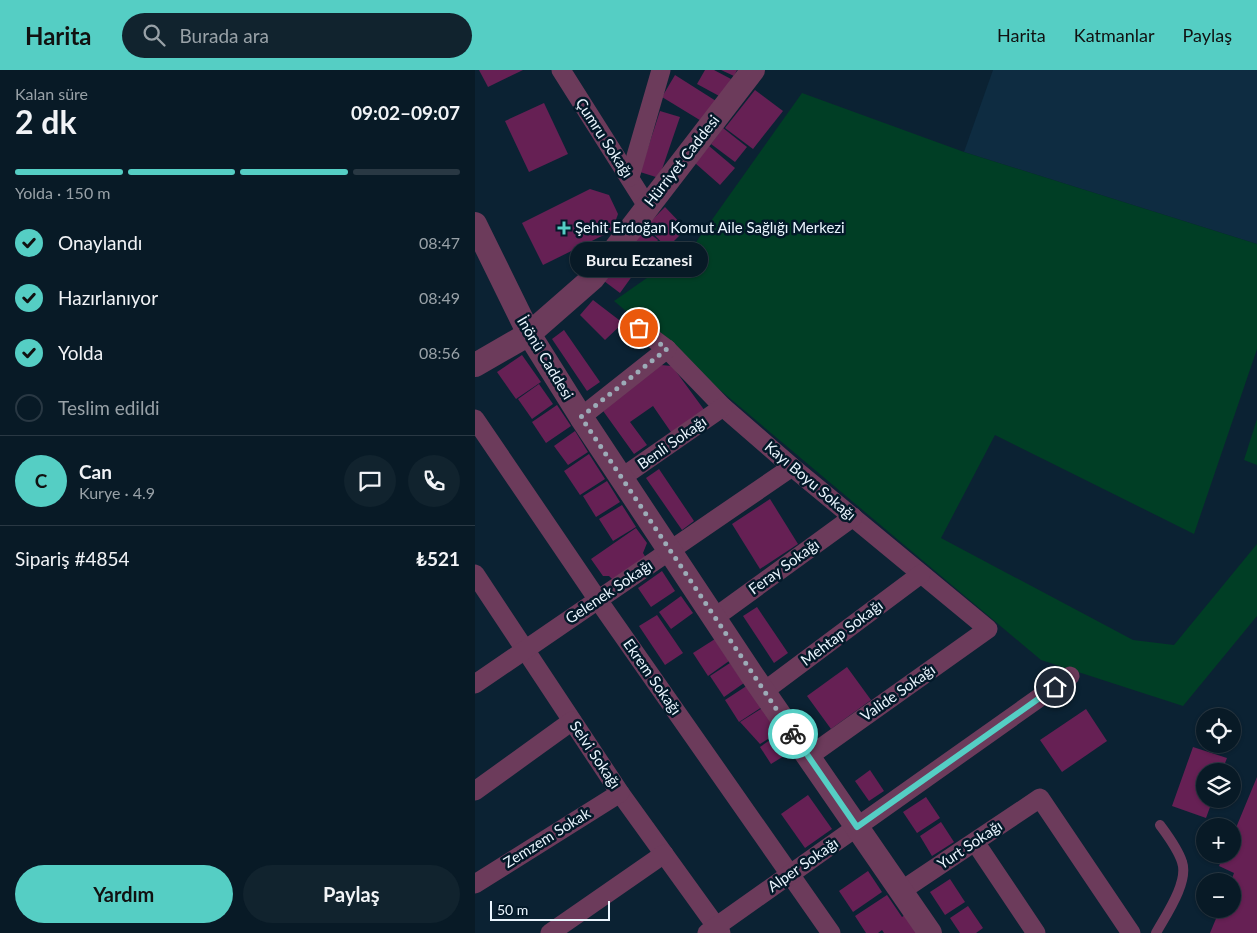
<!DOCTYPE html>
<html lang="tr">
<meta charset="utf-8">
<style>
body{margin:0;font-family:Lato,sans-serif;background:#11232e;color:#f1f3f6;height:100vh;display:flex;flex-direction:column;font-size:19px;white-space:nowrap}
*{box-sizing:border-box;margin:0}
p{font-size:16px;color:#98a1a7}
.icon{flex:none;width:28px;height:28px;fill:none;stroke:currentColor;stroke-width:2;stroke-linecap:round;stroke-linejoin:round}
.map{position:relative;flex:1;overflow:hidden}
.panel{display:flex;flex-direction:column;background:#081a26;width:475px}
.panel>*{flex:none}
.fabs{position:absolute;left:721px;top:638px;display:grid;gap:10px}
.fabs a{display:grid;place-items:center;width:45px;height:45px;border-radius:50%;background:#081a26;box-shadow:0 1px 4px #0004,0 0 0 1px #293843;font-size:25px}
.scale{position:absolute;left:15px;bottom:12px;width:120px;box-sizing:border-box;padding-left:5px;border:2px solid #eaf5fe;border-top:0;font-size:14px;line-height:18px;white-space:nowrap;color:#eaf5fe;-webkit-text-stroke:4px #031929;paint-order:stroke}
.pin{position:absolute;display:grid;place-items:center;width:42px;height:42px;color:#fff;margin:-21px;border:2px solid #fff;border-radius:50%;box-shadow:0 1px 5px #0007}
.courier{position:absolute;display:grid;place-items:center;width:50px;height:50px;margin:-25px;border:4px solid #55cec4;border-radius:50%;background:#fff;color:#222;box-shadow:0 1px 6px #0007}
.bubble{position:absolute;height:35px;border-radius:18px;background:#081a26;box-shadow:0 1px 4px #0004,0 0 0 1px #293843;font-size:16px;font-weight:700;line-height:35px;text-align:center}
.head em{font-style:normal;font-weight:700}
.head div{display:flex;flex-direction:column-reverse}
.head{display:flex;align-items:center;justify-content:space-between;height:85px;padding:0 15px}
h1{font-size:32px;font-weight:700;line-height:38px}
.bar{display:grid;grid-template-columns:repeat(4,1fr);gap:8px 5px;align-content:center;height:60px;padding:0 15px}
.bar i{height:6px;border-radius:4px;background:#293843}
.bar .active{background:#55cec4}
.bar p{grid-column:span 4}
.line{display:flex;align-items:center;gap:12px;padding:0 15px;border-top:1px solid #293843}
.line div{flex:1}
.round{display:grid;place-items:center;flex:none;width:52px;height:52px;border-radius:26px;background:#11232e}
ol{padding:0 15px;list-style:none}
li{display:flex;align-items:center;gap:15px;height:55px}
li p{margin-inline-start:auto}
li .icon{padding:5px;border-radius:50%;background:#55cec4;color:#111;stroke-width:4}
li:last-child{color:#98a1a7}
li i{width:28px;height:28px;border:2px solid #293843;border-radius:50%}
.button{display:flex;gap:10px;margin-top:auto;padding:10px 15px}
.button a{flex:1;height:58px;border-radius:30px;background:#55cec4;color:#111;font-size:20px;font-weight:700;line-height:58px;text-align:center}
.button a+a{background:#11232e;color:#f1f3f6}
header{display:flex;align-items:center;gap:30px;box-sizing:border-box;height:70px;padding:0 25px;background:#55cec4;color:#111}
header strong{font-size:24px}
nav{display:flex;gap:28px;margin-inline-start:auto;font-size:18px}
.search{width:350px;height:45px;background:#11232e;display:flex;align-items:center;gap:12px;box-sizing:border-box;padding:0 18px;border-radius:28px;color:#98a1a7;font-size:19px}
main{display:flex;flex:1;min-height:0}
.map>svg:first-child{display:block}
</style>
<header>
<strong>Harita</strong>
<div class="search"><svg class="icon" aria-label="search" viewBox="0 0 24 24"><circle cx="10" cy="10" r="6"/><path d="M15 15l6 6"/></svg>Burada ara</div>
<nav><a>Harita</a><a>Katmanlar</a><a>Paylaş</a></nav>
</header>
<main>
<section class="panel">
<div class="head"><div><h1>2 dk</h1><p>Kalan süre</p></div><em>09:02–09:07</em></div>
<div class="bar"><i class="active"></i><i class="active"></i><i class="active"></i><i></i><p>Yolda · 150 m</p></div>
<ol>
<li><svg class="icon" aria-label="check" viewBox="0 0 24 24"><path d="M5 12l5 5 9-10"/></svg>Onaylandı<p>08:47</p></li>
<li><svg class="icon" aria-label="check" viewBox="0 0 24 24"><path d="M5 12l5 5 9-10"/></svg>Hazırlanıyor<p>08:49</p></li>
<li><svg class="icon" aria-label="check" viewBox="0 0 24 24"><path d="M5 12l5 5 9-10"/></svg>Yolda<p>08:56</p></li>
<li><i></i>Teslim edildi</li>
</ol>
<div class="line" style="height:90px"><b class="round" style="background:#55cec4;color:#111">C</b><div><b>Can</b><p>Kurye · 4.9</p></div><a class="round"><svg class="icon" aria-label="chat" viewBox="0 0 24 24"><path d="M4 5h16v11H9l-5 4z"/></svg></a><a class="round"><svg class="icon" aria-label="phone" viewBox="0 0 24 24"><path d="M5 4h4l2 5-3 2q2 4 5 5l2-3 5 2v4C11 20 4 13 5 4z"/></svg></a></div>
<div class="line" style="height:65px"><div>Sipariş #4854</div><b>₺521</b></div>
<div class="button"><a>Yardım</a><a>Paylaş</a></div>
</section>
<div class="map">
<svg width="782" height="863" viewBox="0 0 782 863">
<rect width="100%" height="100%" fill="#0b2233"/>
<!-- built -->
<polygon fill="#0e2c41" points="518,0 782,0 782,174 489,82"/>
<!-- green -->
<g fill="#003e25">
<polygon points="327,23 489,82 782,174 782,279 719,464 520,365 466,468 658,570 699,575 782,474 782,546 708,636 566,590 139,231 219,175"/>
<polygon points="782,349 782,395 769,390"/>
</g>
<!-- building -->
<g fill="#662054">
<polygon points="4,0 48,0 13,17"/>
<polygon points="230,0 239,0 256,9 246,27 222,14"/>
<polygon points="246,0 262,0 259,6"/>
<polygon points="200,5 241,31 228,52 187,27"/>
<polygon points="280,20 308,41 278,79 250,58"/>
<polygon points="69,33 93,84 54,102 30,51"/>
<polygon points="185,41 205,47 184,108 165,102"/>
<polygon points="248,58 272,77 260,92 236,74"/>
<polygon points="234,76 260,98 245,115 220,93"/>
<polygon points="115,119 134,125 143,144 137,161 68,195 47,153"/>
<polygon points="190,137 211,159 192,178 171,156"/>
<polygon points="167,158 183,170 145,223 129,211"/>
<polygon points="118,230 148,253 130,270 105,245"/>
<polygon points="89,260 125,312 112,321 77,269"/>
<polygon points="47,285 66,312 41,329 22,302"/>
<polygon points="186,295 197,296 230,341 198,365 178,336 155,352 172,375 159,384 126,338"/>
<polygon points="64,314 78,334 57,349 43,329"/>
<polygon points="82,335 96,356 71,373 57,352"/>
<polygon points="100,361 113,382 93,395 79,376"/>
<polygon points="114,384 130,409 105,425 89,401"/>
<polygon points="184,399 219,451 207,460 171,408"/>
<polygon points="132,411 145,432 121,447 108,426"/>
<polygon points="295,429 323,474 285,499 257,454"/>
<polygon points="147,435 161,457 138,471 124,449"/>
<polygon points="161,458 172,473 168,483 171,488 138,510 134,506 128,506 116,489"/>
<polygon points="187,501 200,521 176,537 163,518"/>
<polygon points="206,526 218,543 196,559 184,542"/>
<polygon points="282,537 313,583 299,593 268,546"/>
<polygon points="182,545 208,583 190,595 164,556"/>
<polygon points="240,569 254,591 233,606 218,583"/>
<polygon points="255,593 269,613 249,627 235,606"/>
<polygon points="372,597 396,630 356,659 332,626"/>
<polygon points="273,615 287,637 264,652 250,630"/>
<polygon points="292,635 307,660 285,674 265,652"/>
<polygon points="611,639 632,671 587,702 565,670"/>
<polygon points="305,663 317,681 296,694 285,677"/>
<polygon points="718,677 752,688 747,701 730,701 730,729 738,729 731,748 697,736"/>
<polygon points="395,700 409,721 394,731 380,711"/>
<polygon points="782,707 782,863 735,863 745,839 758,839 758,811 756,811 759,803 744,796 749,784 758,784 758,765"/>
<polygon points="333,725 357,759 330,778 306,744"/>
<polygon points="451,727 465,748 442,763 428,742"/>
<polygon points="466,752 479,772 457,786 445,766"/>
<polygon points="393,801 407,822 378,842 364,821"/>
<polygon points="475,809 490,832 470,845 455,822"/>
<polygon points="412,825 427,847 430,845 442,863 409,863 407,860 403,863 391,863 380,846"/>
<polygon points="493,836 508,858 501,863 485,863 475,848"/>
</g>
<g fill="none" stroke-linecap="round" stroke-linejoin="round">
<!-- service -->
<path stroke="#6c3b5b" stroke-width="10" d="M681 863C691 845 714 812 707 792 703 779 693 766 685 755"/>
<!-- minor -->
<g stroke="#6c3b5b" stroke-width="19">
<polyline points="86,0 172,136"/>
<polyline points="155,107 186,0"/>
<polyline points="164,258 192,279 248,337 317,397 513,559 333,687"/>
<polyline points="106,347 192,279"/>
<polyline points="0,349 123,530 356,863"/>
<polyline points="146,408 248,337"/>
<polyline points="0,504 145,723 246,863"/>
<polyline points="239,548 378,447"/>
<polyline points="0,614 317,397"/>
<polyline points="288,622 446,504"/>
<polyline points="0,721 97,651"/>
<polyline points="500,772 561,863"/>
<polyline points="0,814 145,723"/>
<polyline points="426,821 565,728 656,863"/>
<polyline points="75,863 189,784"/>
<polyline points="232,863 595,606"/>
</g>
<!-- tertiary -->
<g stroke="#6c3b5b" stroke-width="24">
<polyline points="0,154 54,264 106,347 277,605 455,863"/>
<polyline points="0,295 54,264 118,208 278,0"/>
</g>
</g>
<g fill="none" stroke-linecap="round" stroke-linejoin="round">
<!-- done -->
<polyline stroke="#9cabb7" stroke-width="5" stroke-dasharray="0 9" points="164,258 192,279 106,347 318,664"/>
<!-- route -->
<polyline stroke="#55cec4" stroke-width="6" points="318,664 382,757 580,617"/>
</g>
<!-- markers -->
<path fill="#55cec4" stroke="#031929" stroke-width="2" d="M86.5 150.5h5v5h5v5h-5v5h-5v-5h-5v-5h5z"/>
<g text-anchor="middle" stroke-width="5" stroke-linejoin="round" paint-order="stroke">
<!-- street labels -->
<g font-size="15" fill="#eaf5fe" stroke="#031929">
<text transform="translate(129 68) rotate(57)" y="5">Çumru Sokağı</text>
<text transform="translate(207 91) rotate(-52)" y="5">Hürriyet Caddesi</text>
<text transform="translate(70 288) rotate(59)" y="5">İnönü Caddesi</text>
<text transform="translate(197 373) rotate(-35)" y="5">Benli Sokağı</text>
<text transform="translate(335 411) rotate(40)" y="5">Kayı Boyu Sokağı</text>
<text transform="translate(309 497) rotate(-36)" y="5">Feray Sokağı</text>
<text transform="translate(134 522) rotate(-34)" y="5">Gelenek Sokağı</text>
<text transform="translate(367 563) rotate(-37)" y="5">Mehtap Sokağı</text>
<text transform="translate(177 607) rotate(55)" y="5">Ekrem Sokağı</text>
<text transform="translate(423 623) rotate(-35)" y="5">Valide Sokağı</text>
<text transform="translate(120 685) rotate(56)" y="5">Selvi Sokağı</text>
<text transform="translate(72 768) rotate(-32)" y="5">Zemzem Sokak</text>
<text transform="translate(495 775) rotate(-34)" y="5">Yurt Sokağı</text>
<text transform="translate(328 795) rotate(-35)" y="5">Alper Sokağı</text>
</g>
<!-- poi labels -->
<g font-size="15" fill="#eaf5fe" stroke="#031929" text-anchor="start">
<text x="100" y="163">Şehit Erdoğan Komut Aile Sağlığı Merkezi</text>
</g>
</g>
</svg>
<div class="fabs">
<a><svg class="icon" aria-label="locate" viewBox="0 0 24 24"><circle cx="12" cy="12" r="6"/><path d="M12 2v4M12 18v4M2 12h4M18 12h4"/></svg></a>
<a><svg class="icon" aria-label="layers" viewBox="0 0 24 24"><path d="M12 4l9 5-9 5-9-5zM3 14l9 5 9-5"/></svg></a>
<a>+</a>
<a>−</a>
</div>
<div class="scale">50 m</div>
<div class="pin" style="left:164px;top:258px;background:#ea580c"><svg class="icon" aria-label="bag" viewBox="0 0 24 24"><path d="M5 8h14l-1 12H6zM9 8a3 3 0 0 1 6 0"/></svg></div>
<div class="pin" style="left:580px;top:617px;background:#1f2937"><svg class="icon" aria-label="home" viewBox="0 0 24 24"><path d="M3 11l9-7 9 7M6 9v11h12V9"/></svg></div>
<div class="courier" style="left:318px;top:664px"><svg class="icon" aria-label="bike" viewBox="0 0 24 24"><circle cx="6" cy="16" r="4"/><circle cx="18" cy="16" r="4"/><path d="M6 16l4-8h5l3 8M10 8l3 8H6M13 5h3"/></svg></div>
<div class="bubble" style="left:95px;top:172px;width:138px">Burcu Eczanesi</div>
</div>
</main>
